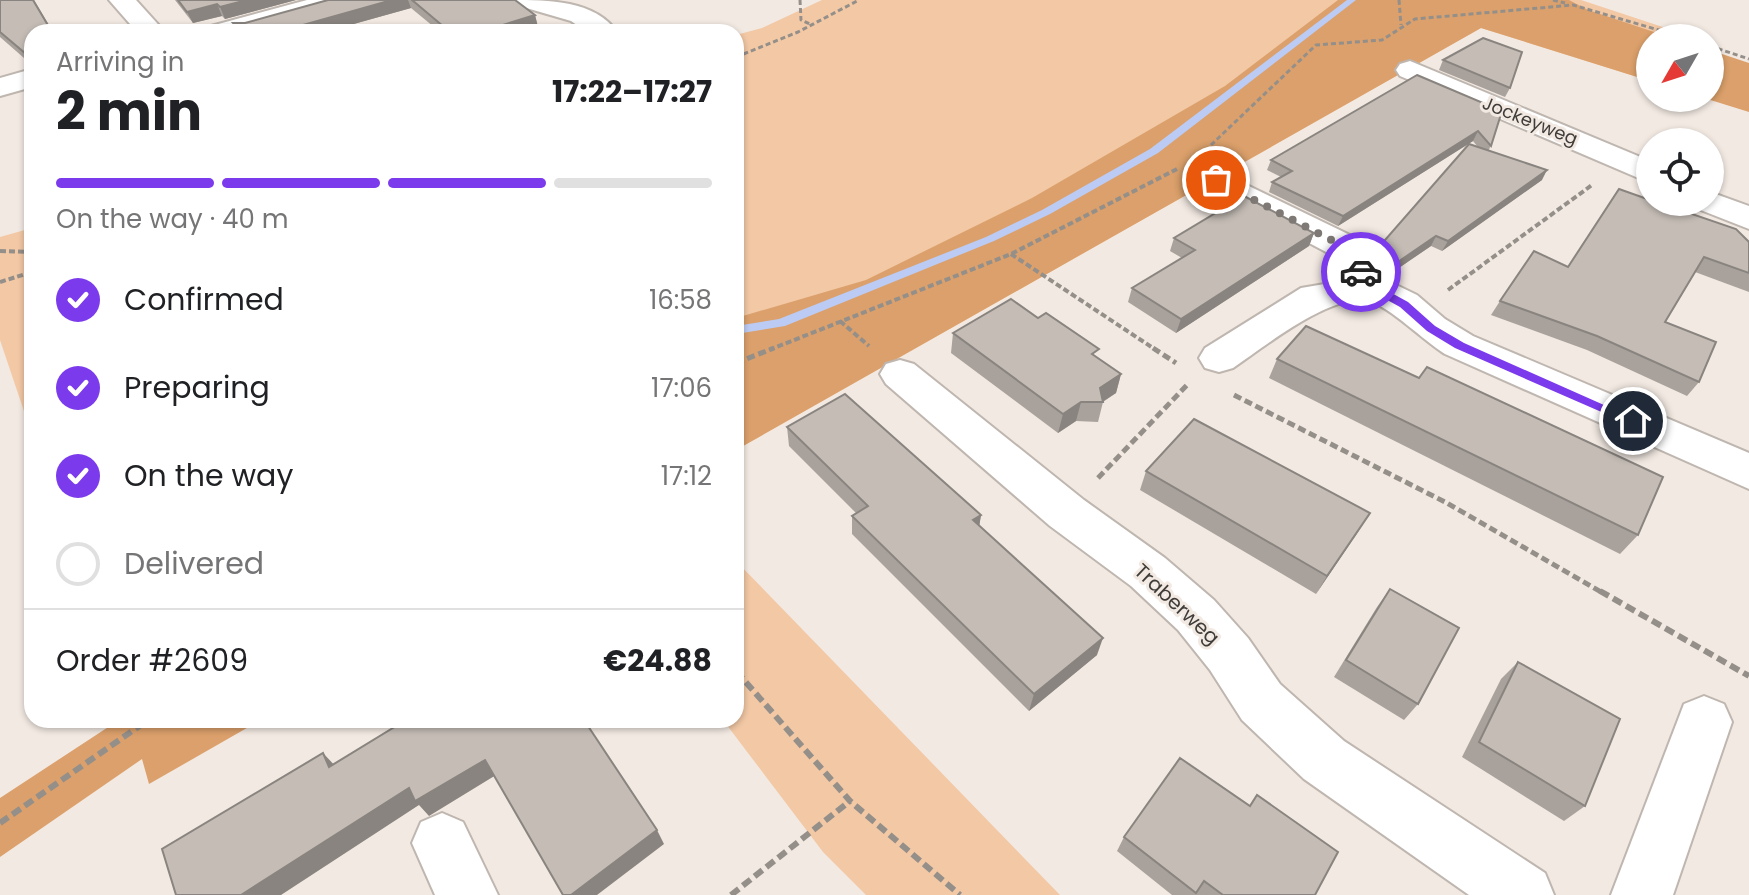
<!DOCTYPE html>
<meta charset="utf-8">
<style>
body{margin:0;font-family:Poppins,sans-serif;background:#f2f2f2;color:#202124;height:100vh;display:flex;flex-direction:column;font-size:30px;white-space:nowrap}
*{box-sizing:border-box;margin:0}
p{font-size:26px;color:#757577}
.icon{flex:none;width:44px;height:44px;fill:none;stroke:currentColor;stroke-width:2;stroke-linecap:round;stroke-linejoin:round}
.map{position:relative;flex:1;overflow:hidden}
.sheet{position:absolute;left:24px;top:24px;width:720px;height:704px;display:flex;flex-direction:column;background:#fff;border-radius:24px;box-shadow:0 2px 6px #0004}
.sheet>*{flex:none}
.needle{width:52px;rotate:231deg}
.tools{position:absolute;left:1636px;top:24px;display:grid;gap:16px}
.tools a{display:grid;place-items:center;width:88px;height:88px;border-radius:50%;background:#fff;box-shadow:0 2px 6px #0004;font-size:40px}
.pin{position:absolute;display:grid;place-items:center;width:68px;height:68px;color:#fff;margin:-34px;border:4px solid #fff;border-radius:50%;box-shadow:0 2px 8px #0007}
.courier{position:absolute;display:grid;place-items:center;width:80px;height:80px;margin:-40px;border:6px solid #7c3aed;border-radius:50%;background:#fff;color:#222;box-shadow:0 2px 10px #0007}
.summary em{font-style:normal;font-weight:700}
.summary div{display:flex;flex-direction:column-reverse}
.summary{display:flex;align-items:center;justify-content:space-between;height:136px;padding:0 32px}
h1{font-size:52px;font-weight:700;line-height:60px}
.bar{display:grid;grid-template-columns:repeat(4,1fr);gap:12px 8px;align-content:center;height:96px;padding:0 32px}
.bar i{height:10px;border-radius:6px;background:#e0e0e0}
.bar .selected{background:#7c3aed}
.bar p{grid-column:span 4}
.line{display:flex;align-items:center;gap:20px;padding:0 32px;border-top:2px solid #e0e0e0}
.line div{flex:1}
ol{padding:0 32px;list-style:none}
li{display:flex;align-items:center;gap:24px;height:88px}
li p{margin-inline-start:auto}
li .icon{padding:8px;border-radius:50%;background:#7c3aed;color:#fff;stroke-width:4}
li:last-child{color:#757577}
li i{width:44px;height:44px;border:4px solid #e0e0e0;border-radius:50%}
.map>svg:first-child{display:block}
</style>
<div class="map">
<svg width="1749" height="895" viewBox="0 0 1749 895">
<rect width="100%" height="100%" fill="#f2e9e2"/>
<!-- green -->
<g fill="#f2c8a5">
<polygon points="822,0 1581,0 1696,38 1650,38 1650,81 1481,28 736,450 736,35 762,28"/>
<polygon points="32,228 32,435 0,340 0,237"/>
<polygon points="736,561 1060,895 866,895 823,852 723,720 736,720"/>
</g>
<!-- forest -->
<g fill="#dba06b">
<polygon points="1338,0 1569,0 1588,10 1672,38 1650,38 1650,81 1481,28 736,450 736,318 866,280 1032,198 1225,86"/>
<polygon points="1710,50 1749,63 1749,112 1704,98 1710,98"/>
<polygon points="119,720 261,720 149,784 142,759 0,857 0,798"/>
</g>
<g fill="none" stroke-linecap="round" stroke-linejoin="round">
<!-- stream -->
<polygon fill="#bccbf3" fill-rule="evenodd" points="1347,0 1356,0 1158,153 1050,214 994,241 785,326 736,334 736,326 779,319 986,237 1042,210 1150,149"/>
<!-- minor casing -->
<g stroke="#beb6af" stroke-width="4">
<g id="minor">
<polygon points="109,0 136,0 165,32 137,32"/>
<polygon points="307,0 349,0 345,5 250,32 207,32 211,26"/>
<path d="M512 0C548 0 595 0 617 32H587L571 21 516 5Z"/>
<polygon points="1410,61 1650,161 1650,183 1400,76 1396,70 1400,64"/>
<polygon points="32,69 32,87 0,96 0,78"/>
<path d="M1216 170 1354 237 1386 280 1417 295 1445 319 1473 336 1749 453V489L1445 354C1424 341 1390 307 1369 301 1332 292 1264 347 1233 368L1219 372 1205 368 1199 358 1205 348 1301 288 1348 280 1328 253 1204 187 1200 180 1204 173Z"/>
<polygon points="1710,192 1749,206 1749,229 1698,209 1693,202 1710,202"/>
<polygon points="900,360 914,364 1084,500 1165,558 1214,600 1248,638 1280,684 1344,741 1545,873 1554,895 1469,895 1304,779 1242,720 1210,670 1178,630 1131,586 1050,526 886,384 880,374 886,364"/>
<polygon points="1704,696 1724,704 1732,722 1673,895 1611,895 1684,704"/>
<polygon points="442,813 463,822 498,895 435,895 412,843 421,822"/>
</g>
</g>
<!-- path-far3 -->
<g stroke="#958f8a" stroke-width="3" stroke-dasharray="5 3" stroke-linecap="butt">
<polyline points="800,0 801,20 812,25"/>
<polyline points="1399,0 1401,25"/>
<polyline points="1553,0 1565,3"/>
<polyline points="1710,46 1749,59"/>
<polyline points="736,57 798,32 859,0"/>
<polyline points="1211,145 1316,45 1382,40 1415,19 1573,5 1686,38"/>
</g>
<!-- path-far2 -->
<g stroke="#958f8a" stroke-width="4" stroke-dasharray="6 3" stroke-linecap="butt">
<polyline points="0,251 32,252"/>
<polyline points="1011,254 1156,350"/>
<polyline points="0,282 32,272"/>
<polyline points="1448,290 1592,185"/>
<polyline points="840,321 869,346"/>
<polyline points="769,350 1011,254 1177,169"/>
</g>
<!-- path-far1 -->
<g stroke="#958f8a" stroke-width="5" stroke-dasharray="8 4" stroke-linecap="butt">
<polyline points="1153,348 1176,363"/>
<polyline points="736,363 774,348"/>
<polyline points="1234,395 1445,502 1603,593"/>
<polyline points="1098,478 1188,384"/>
</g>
<!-- path -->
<g stroke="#958f8a" stroke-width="6" stroke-dasharray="10 5" stroke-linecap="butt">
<polyline points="1600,591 1749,676"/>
<polyline points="736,671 850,801 960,895"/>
<polyline points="0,823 148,720"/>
<polyline points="731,895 850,801"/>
</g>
<!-- minor -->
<use href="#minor" fill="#fff" fill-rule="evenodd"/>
</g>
<!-- wall -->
<g fill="#a9a29c">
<polygon points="0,0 34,0 53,32 32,32 32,65 0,37"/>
<polygon points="175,0 296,0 225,19 222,16 193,23"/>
<polygon points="328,0 515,0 535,15 538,27 521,32 440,32 411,8 325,32 237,32 233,23 245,23"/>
<polygon points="1443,60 1510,88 1505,97 1439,70"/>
<polygon points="1502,111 1489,150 1542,180 1442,251 1431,246 1387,276 1373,258 1378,248 1477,146 1473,141 1338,226 1269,192 1272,182 1281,177 1267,170 1271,160"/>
<polygon points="1314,233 1309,246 1176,333 1128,302 1132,288 1182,258 1170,251 1174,238"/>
<polygon points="1749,242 1749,292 1695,272 1665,322 1699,382 1687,396 1587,350 1491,315 1500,301 1568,267"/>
<polygon points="953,333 1097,358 1121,374 1116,393 1103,402 1098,422 1076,421 1058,433 951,353"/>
<polygon points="1277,359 1638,535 1620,554 1269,378"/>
<polygon points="787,427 981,515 979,526 1097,655 1029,711 852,534 852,516 856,513 789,446"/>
<polygon points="1146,471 1370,513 1316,594 1140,490"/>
<polygon points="1390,589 1418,704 1404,720 1334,677 1377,607"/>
<polygon points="1518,662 1585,806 1564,821 1462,757 1501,679"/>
<polygon points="1257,795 1315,895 1172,895 1117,851 1124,837 1249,806"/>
</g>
<!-- shaded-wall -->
<g fill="#89847f">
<polygon points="247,0 296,0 225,19 220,7"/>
<polygon points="392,0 408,0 411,8 325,32 306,32 303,25"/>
<polygon points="217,4 222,16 193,23 187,12"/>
<polygon points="535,15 538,27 521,32 480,32"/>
<polygon points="1478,131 1473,141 1338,226 1343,216"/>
<polygon points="1547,170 1542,180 1442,251 1448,241"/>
<polygon points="1314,233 1309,246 1176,333 1181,319"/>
<polygon points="1436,236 1431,246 1387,276 1392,266"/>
<polygon points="1121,374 1116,393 1102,402 1100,388"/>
<polygon points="1081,402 1076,421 1058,433 1063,414"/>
<polygon points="1370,513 1358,532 1316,594 1327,576"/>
<polygon points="981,515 978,534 973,520"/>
<polygon points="1103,638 1097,655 1029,711 1034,694"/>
<polygon points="323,753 338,769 329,767"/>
<polygon points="485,760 496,775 429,816 419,805 281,895 241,895 409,788"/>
<polygon points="657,830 664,844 597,895 571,895"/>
</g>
<!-- building -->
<g fill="#c4bcb5" stroke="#89847f" stroke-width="2">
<polygon points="0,0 33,0 52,32 32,32 32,59 0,32"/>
<polygon points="178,0 247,0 220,7 217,4 187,12"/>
<polygon points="328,0 392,0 303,25 310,32 241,32 233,23 245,23"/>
<polygon points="412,0 515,0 535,15 480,32 450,32"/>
<polygon points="1483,38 1522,52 1510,88 1443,60"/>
<polygon points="1417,75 1502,111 1491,146 1478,131 1343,216 1272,182 1292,171 1271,160"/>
<polygon points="1469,144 1547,170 1448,241 1436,236 1392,266 1378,248"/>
<polygon points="1619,189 1650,200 1650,202 1657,202 1736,229 1749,242 1749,273 1704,257 1665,322 1716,342 1699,382 1597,336 1500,301 1534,251 1568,267"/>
<polygon points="1244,196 1314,233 1181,319 1132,288 1195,250 1174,238"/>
<polygon points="1011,299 1038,318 1046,313 1099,349 1092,354 1121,374 1100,388 1103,402 1081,402 1063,414 953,333"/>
<polygon points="1306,326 1419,378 1427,367 1663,477 1638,535 1277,359"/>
<polygon points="845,394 981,515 973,520 1103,638 1034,694 852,516 868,506 787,427"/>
<polygon points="1194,419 1370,513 1327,576 1146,471"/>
<polygon points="1390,589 1459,628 1418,704 1346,660"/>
<polygon points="1518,662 1620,719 1585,806 1479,742"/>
<polygon points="406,720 584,720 657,830 571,895 563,895 485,760 415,801 409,788 241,895 176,895 162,849 323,753 329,767"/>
<polygon points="1180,758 1250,806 1257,795 1338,852 1315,895 1223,895 1204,881 1196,893 1124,837"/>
</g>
<!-- route -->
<polygon fill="#7c3aed" points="1361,268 1377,285 1408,302 1435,326 1464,343 1640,421 1629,424 1455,348 1427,331 1400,307 1369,290 1356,272"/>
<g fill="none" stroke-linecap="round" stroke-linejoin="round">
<!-- done -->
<polyline stroke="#7e7974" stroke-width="8" stroke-dasharray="0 14.4" points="1216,180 1341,245 1361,272"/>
</g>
<g text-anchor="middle" stroke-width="6" stroke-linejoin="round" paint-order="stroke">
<!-- far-street labels -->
<g font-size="18" fill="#3f3c39" stroke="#f2e9e2">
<text transform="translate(1530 121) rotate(22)" y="6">Jockeyweg</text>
</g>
<!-- street labels -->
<g font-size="20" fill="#3f3c39" stroke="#f2e9e2">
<text transform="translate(1177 604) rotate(43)" y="7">Traberweg</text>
</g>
</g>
</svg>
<div class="tools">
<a><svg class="needle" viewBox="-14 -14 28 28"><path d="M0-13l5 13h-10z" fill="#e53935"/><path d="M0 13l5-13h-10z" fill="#757577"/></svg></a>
<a><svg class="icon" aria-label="locate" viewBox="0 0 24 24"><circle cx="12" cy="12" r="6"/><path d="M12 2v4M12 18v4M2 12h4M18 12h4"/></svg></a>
</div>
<div class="pin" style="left:1216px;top:180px;background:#ea580c"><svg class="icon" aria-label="bag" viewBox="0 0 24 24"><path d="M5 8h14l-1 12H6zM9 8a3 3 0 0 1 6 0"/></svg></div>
<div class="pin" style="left:1633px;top:421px;background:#1f2937"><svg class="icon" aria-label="home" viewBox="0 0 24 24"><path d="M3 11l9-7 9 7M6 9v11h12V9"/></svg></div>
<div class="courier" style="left:1361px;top:272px"><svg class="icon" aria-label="car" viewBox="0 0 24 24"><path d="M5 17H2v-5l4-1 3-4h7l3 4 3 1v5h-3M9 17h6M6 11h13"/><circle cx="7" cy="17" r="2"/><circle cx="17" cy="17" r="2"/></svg></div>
<section class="sheet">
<div class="summary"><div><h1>2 min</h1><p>Arriving in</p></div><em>17:22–17:27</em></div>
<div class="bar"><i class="selected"></i><i class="selected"></i><i class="selected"></i><i></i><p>On the way · 40 m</p></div>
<ol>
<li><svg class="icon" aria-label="check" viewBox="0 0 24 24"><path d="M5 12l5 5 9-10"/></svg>Confirmed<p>16:58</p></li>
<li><svg class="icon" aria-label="check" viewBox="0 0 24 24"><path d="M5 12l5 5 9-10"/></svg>Preparing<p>17:06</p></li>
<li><svg class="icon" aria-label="check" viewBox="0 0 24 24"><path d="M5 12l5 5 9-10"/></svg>On the way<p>17:12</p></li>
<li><i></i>Delivered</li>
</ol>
<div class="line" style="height:104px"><div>Order #2609</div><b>€24.88</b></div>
</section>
</div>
